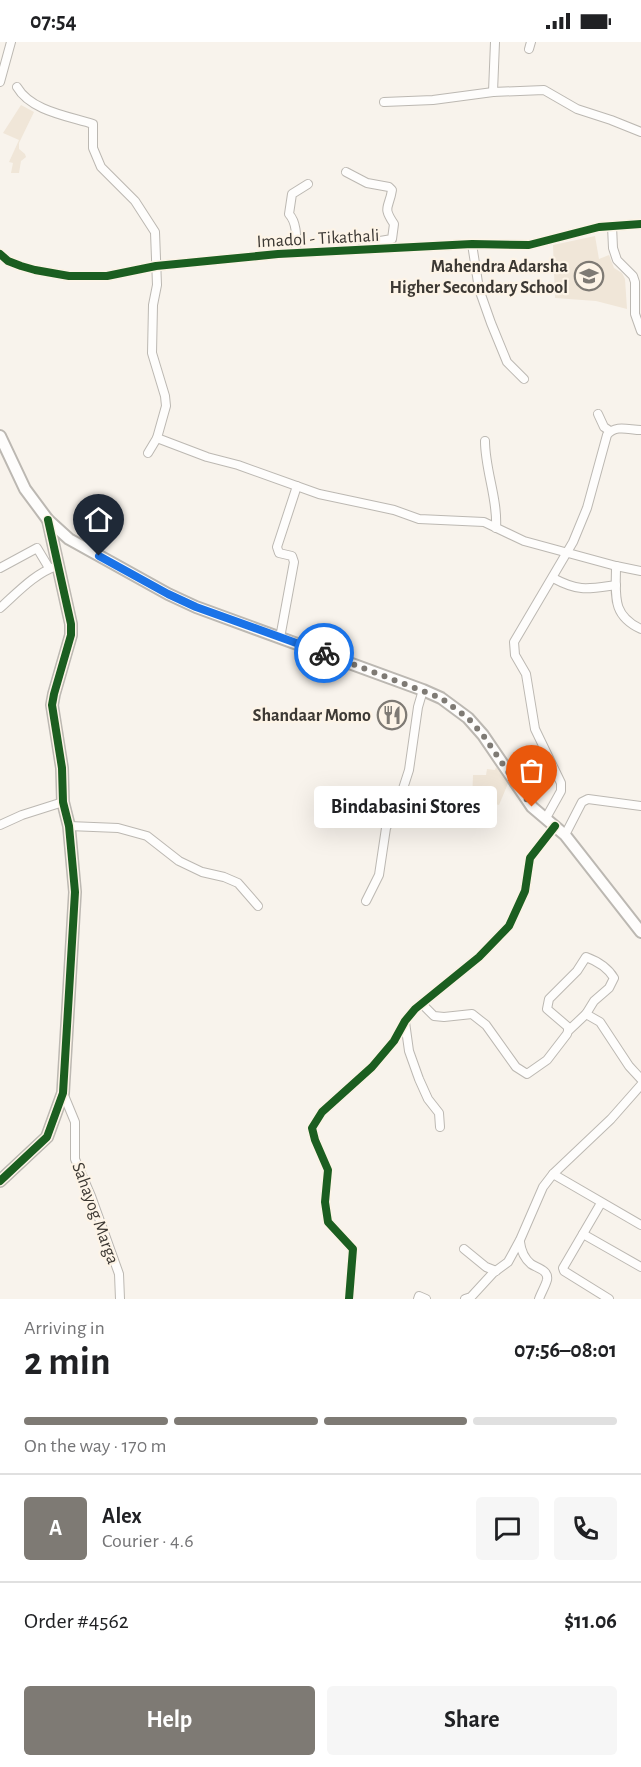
<!DOCTYPE html>
<meta charset="utf-8">
<style>
body{margin:0;font-family:"Alegreya Sans",sans-serif;background:#f6f6f6;color:#202124;height:100vh;display:flex;flex-direction:column;font-size:22px;white-space:nowrap}
*{box-sizing:border-box;margin:0}
p{font-size:20px;color:#757577}
.icon{flex:none;width:33px;height:33px;fill:none;stroke:currentColor;stroke-width:2;stroke-linecap:round;stroke-linejoin:round}
.map{position:relative;height:1257px;overflow:hidden}
.side{display:flex;flex-direction:column;background:#fff;flex:1}
.side>*{flex:none}
.pin{position:absolute;display:grid;place-items:center;width:51px;height:51px;color:#fff;margin:-62px -26px;border-radius:50% 50% 50% 0;rotate:-45deg;box-shadow:0 0 6px #0007}
.pin .icon{rotate:45deg}
.courier{position:absolute;display:grid;place-items:center;width:60px;height:60px;margin:-30px;border:4px solid #1a73e8;border-radius:50%;background:#fff;color:#222;box-shadow:0 2px 8px #0007}
.bubble{position:absolute;height:42px;border-radius:6px;background:#fff;box-shadow:0 6px 24px #0002;font-size:20px;font-weight:600;line-height:42px;text-align:center}
.overview em{font-style:normal;font-weight:600}
.overview div{display:flex;flex-direction:column-reverse}
.overview{display:flex;align-items:center;justify-content:space-between;height:102px;padding:0 24px}
h1{font-size:39px;font-weight:600;line-height:45px}
.bar{display:grid;grid-template-columns:repeat(4,1fr);gap:9px 6px;align-content:center;height:72px;padding:0 24px}
.bar i{height:8px;border-radius:4px;background:#e0e0e0}
.bar .selected{background:#7e7a74}
.bar p{grid-column:span 4}
.line{display:flex;align-items:center;gap:15px;padding:0 24px;border-top:2px solid #e0e0e0}
.line div{flex:1}
.round{display:grid;place-items:center;flex:none;width:63px;height:63px;border-radius:6px;background:#f6f6f6}
.button{display:flex;gap:12px;margin-top:auto;padding:12px 24px}
.button a{flex:1;height:69px;border-radius:6px;background:#7e7a74;color:#fff;font-size:24px;font-weight:600;line-height:69px;text-align:center}
.button a+a{background:#f6f6f6;color:#202124}
.status{display:flex;justify-content:space-between;align-items:center;height:42px;padding:0 30px;background:#fff;direction:ltr}
.status svg{height:16px;fill:currentColor}
.map>svg:first-child{display:block}
</style>
<div class="status"><b>07:54</b><svg viewBox="0 0 49 12"><path d="M0 12V9h3v3zM5 12V6h3v6zM10 12V3h3v9zM15 12V0h3v12zM26 1h20v11H26zM47 4h2v5h-2z"/></svg></div>
<div class="map">
<svg width="641" height="1257" viewBox="0 0 641 1257">
<rect width="100%" height="100%" fill="#f8f3ec"/>
<!-- built -->
<g fill="#f0e6d8">
<polygon points="21,63 34,70 19,101 19,107 25,112 26,115 21,119 19,131 11,131 13,121 9,120 19,98 3,91"/>
<polygon points="595,194 599,217 609,213 614,226 622,231 625,237 627,267 596,259 555,256 553,203"/>
<polygon points="496,725 509,739 499,763 487,760 486,765 472,761 473,733 486,733 487,727 495,728"/>
</g>
<g fill="none" stroke-linecap="round" stroke-linejoin="round">
<!-- minor casing -->
<g stroke="#bcb8b2" stroke-width="10">
<g id="minor">
<polyline points="529,7 531,0"/>
<polyline points="0,40 11,0"/>
<path d="M17 45C31 69 68 74 93 82V106L101 125 135 159 155 190 157 243 153 263 152 311 165 354 166 364 157 396 148 411"/>
<polyline points="493,50 495,0"/>
<polyline points="384,60 433,58 493,50 544,48 577,67 611,78 641,90"/>
<path d="M346 130 367 141 389 145 392 148C389 167 382 164 394 182L392 197 380 199 362 206"/>
<polyline points="612,184 613,206 617,218 633,234 635,240 635,272 641,289"/>
<polyline points="472,202 479,247 491,281 507,320 524,337"/>
<path d="M296 211C296 198 298 182 289 172L292 152 308 142"/>
<polyline points="0,212 8,219 21,224 35,228 69,234 107,234 156,224 278,212 472,202 529,203 599,185 641,182"/>
<polyline points="598,372 604,385 610,389"/>
<polyline points="157,396 207,415 238,423 319,452 394,468 419,477 484,480 524,499 616,524 641,529"/>
<path d="M485 399C485 428 498 457 496 486"/>
<path d="M616 524C616 553 611 573 641 587"/>
<polyline points="0,526 37,506 49,526"/>
<path d="M553 536C579 550 588 547 616 543"/>
<path d="M0 566C17 551 35 531 57 524"/>
<polyline points="280,596 294,520 292,514 279,511 277,505 297,444"/>
<path d="M546 776 561 749V741L535 687 526 632 515 613 514 600 573 500 587 466 607 393C616 382 629 388 641 388"/>
<polyline points="0,783 22,773 63,760"/>
<polyline points="69,784 118,786 147,794 179,819 202,830 224,835 238,841 258,864"/>
<polyline points="565,793 582,760 588,757 641,764"/>
<polyline points="366,859 379,833 386,786 399,759 409,728 418,665 423,648"/>
<path d="M422 962 434 974 444 975 472 972 486 983 516 1025 527 1032 547 1018 567 992 568 989 586 972 594 959 609 946 614 936C608 926 597 919 586 915L577 929 549 957 547 967 568 985V989"/>
<polyline points="586,972 600,980 629,1024 641,1037"/>
<polyline points="405,980 409,1009 419,1037 428,1057 439,1071 440,1085"/>
<polyline points="63,1051 75,1080 75,1117 91,1154 119,1232 120,1257"/>
<polyline points="553,1132 641,1183"/>
<polyline points="601,1161 563,1226 564,1229 609,1257"/>
<polyline points="583,1192 641,1225"/>
<path d="M520 1200C521 1209 524 1216 531 1222 537 1226 549 1228 547 1238 545 1245 541 1251 539 1257"/>
<polyline points="464,1207 486,1225 496,1229"/>
<polyline points="349,1257 353,1207 328,1180 325,1160 328,1128 315,1098 312,1086 322,1070 372,1025 394,999 405,979 415,967 479,915 509,884 525,849 530,816 555,784"/>
<polyline points="418,1257 419,1254 426,1257"/>
<polyline points="465,1257 471,1255 493,1231 508,1220 520,1198 543,1145 553,1132 611,1077 641,1043"/>
</g>
</g>
<!-- tertiary casing -->
<g stroke="#bcb8b2" stroke-width="14">
<polyline id="tertiary" points="0,1139 47,1095 63,1051 75,850 69,784 63,760 62,726 52,663 54,652 71,593 71,582 48,478"/>
</g>
<!-- secondary casing -->
<g stroke="#bcb8b2" stroke-width="14">
<polyline id="secondary" points="0,394 25,447 48,478 69,497 168,552 196,565 423,648 441,656 468,676 483,693 532,765 565,793 641,890"/>
</g>
<!-- minor -->
<use href="#minor" stroke="#fefdfc" stroke-width="8"/>
<!-- tertiary -->
<use href="#tertiary" stroke="#fefdfc" stroke-width="10"/>
<!-- secondary -->
<use href="#secondary" stroke="#fefdfc" stroke-width="10"/>
<!-- cycleway casing -->
<g stroke="#fdf4e7" stroke-width="11">
<g id="cycleway">
<polyline points="0,212 8,219 21,224 35,228 69,234 107,234 156,224 278,212 472,202 529,203 599,185 641,182"/>
<polyline points="0,1139 47,1095 63,1051 75,850 69,784 63,760 62,726 52,663 54,652 71,593 71,582 48,478"/>
<polyline points="349,1257 353,1207 328,1180 325,1160 328,1128 315,1098 312,1086 322,1070 372,1025 394,999 405,979 415,967 479,915 509,884 525,849 530,816 555,784"/>
</g>
</g>
<!-- cycleway -->
<use href="#cycleway" stroke="#1b5e20" stroke-width="8"/>
</g>
<g fill="none" stroke-linecap="round" stroke-linejoin="round">
<!-- done -->
<polyline stroke="#7e7a74" stroke-width="6" stroke-dasharray="0 10.8" points="324,611 441,656 468,676 483,693 532,765"/>
<!-- route -->
<polyline stroke="#1a73e8" stroke-width="8" points="99,514 168,552 196,565 324,611"/>
</g>
<!-- icons -->
<defs>
<g id="school-ring" transform="scale(1.5)"><circle r="9.5" fill="#fdf4e7" stroke="#7e7a74" stroke-width="1.5"/><path d="M0-5L7-2L0 1L-7-2ZM-4 1L0 2.5L4 1V4Q0 6-4 4Z" fill="#7e7a74"/></g>
<g id="restaurant-ring" transform="scale(1.5)"><circle r="9.5" fill="#fdf4e7" stroke="#7e7a74" stroke-width="1.5"/><path d="M-5-6h1v4h1v-4h1v4h1v-4h1v5L-1.5 .5V6h-2V.5L-5-1ZM5-6V6H3V1.5H1.5Q1.5-4 5-6Z" fill="#7e7a74"/></g>
</defs>
<g fill-rule="evenodd">
<use href="#school-ring" x="589" y="234"/>
<use href="#restaurant-ring" x="392" y="673"/>
</g>
<g text-anchor="middle" stroke-width="4.5" stroke-linejoin="round" paint-order="stroke">
<!-- street labels -->
<g font-size="18" fill="#3d3934" stroke="#fdf4e7">
<text transform="translate(318 196) rotate(-3)" y="6">Imadol - Tikathali</text>
<text transform="translate(96 1171) rotate(70)" y="6">Sahayog Marga</text>
</g>
<!-- poi labels -->
<g font-size="18" font-weight="bold" fill="#3d3934" stroke="#fdf4e7" text-anchor="end">
<text x="568" y="230">Mahendra Adarsha<tspan x="568" dy="21">Higher Secondary School</tspan></text>
<text x="371" y="679">Shandaar Momo</text>
</g>
</g>
</svg>
<div class="pin" style="left:532px;top:765px;background:#ea580c"><svg class="icon" aria-label="bag" viewBox="0 0 24 24"><path d="M5 8h14l-1 12H6zM9 8a3 3 0 0 1 6 0"/></svg></div>
<div class="pin" style="left:99px;top:514px;background:#1f2937"><svg class="icon" aria-label="home" viewBox="0 0 24 24"><path d="M3 11l9-7 9 7M6 9v11h12V9"/></svg></div>
<div class="courier" style="left:324px;top:611px"><svg class="icon" aria-label="bike" viewBox="0 0 24 24"><circle cx="6" cy="16" r="4"/><circle cx="18" cy="16" r="4"/><path d="M6 16l4-8h5l3 8M10 8l3 8H6M13 5h3"/></svg></div>
<div class="bubble" style="left:314px;top:744px;width:183px">Bindabasini Stores</div>
</div>
<section class="side">
<div class="overview"><div><h1>2 min</h1><p>Arriving in</p></div><em>07:56–08:01</em></div>
<div class="bar"><i class="selected"></i><i class="selected"></i><i class="selected"></i><i></i><p>On the way · 170 m</p></div>
<div class="line" style="height:108px"><b class="round" style="background:#7e7a74;color:#fff">A</b><div><b>Alex</b><p>Courier · 4.6</p></div><a class="round"><svg class="icon" aria-label="chat" viewBox="0 0 24 24"><path d="M4 5h16v11H9l-5 4z"/></svg></a><a class="round"><svg class="icon" aria-label="phone" viewBox="0 0 24 24"><path d="M5 4h4l2 5-3 2q2 4 5 5l2-3 5 2v4C11 20 4 13 5 4z"/></svg></a></div>
<div class="line" style="height:78px"><div>Order #4562</div><b>$11.06</b></div>
<div class="button"><a>Help</a><a>Share</a></div>
</section>
